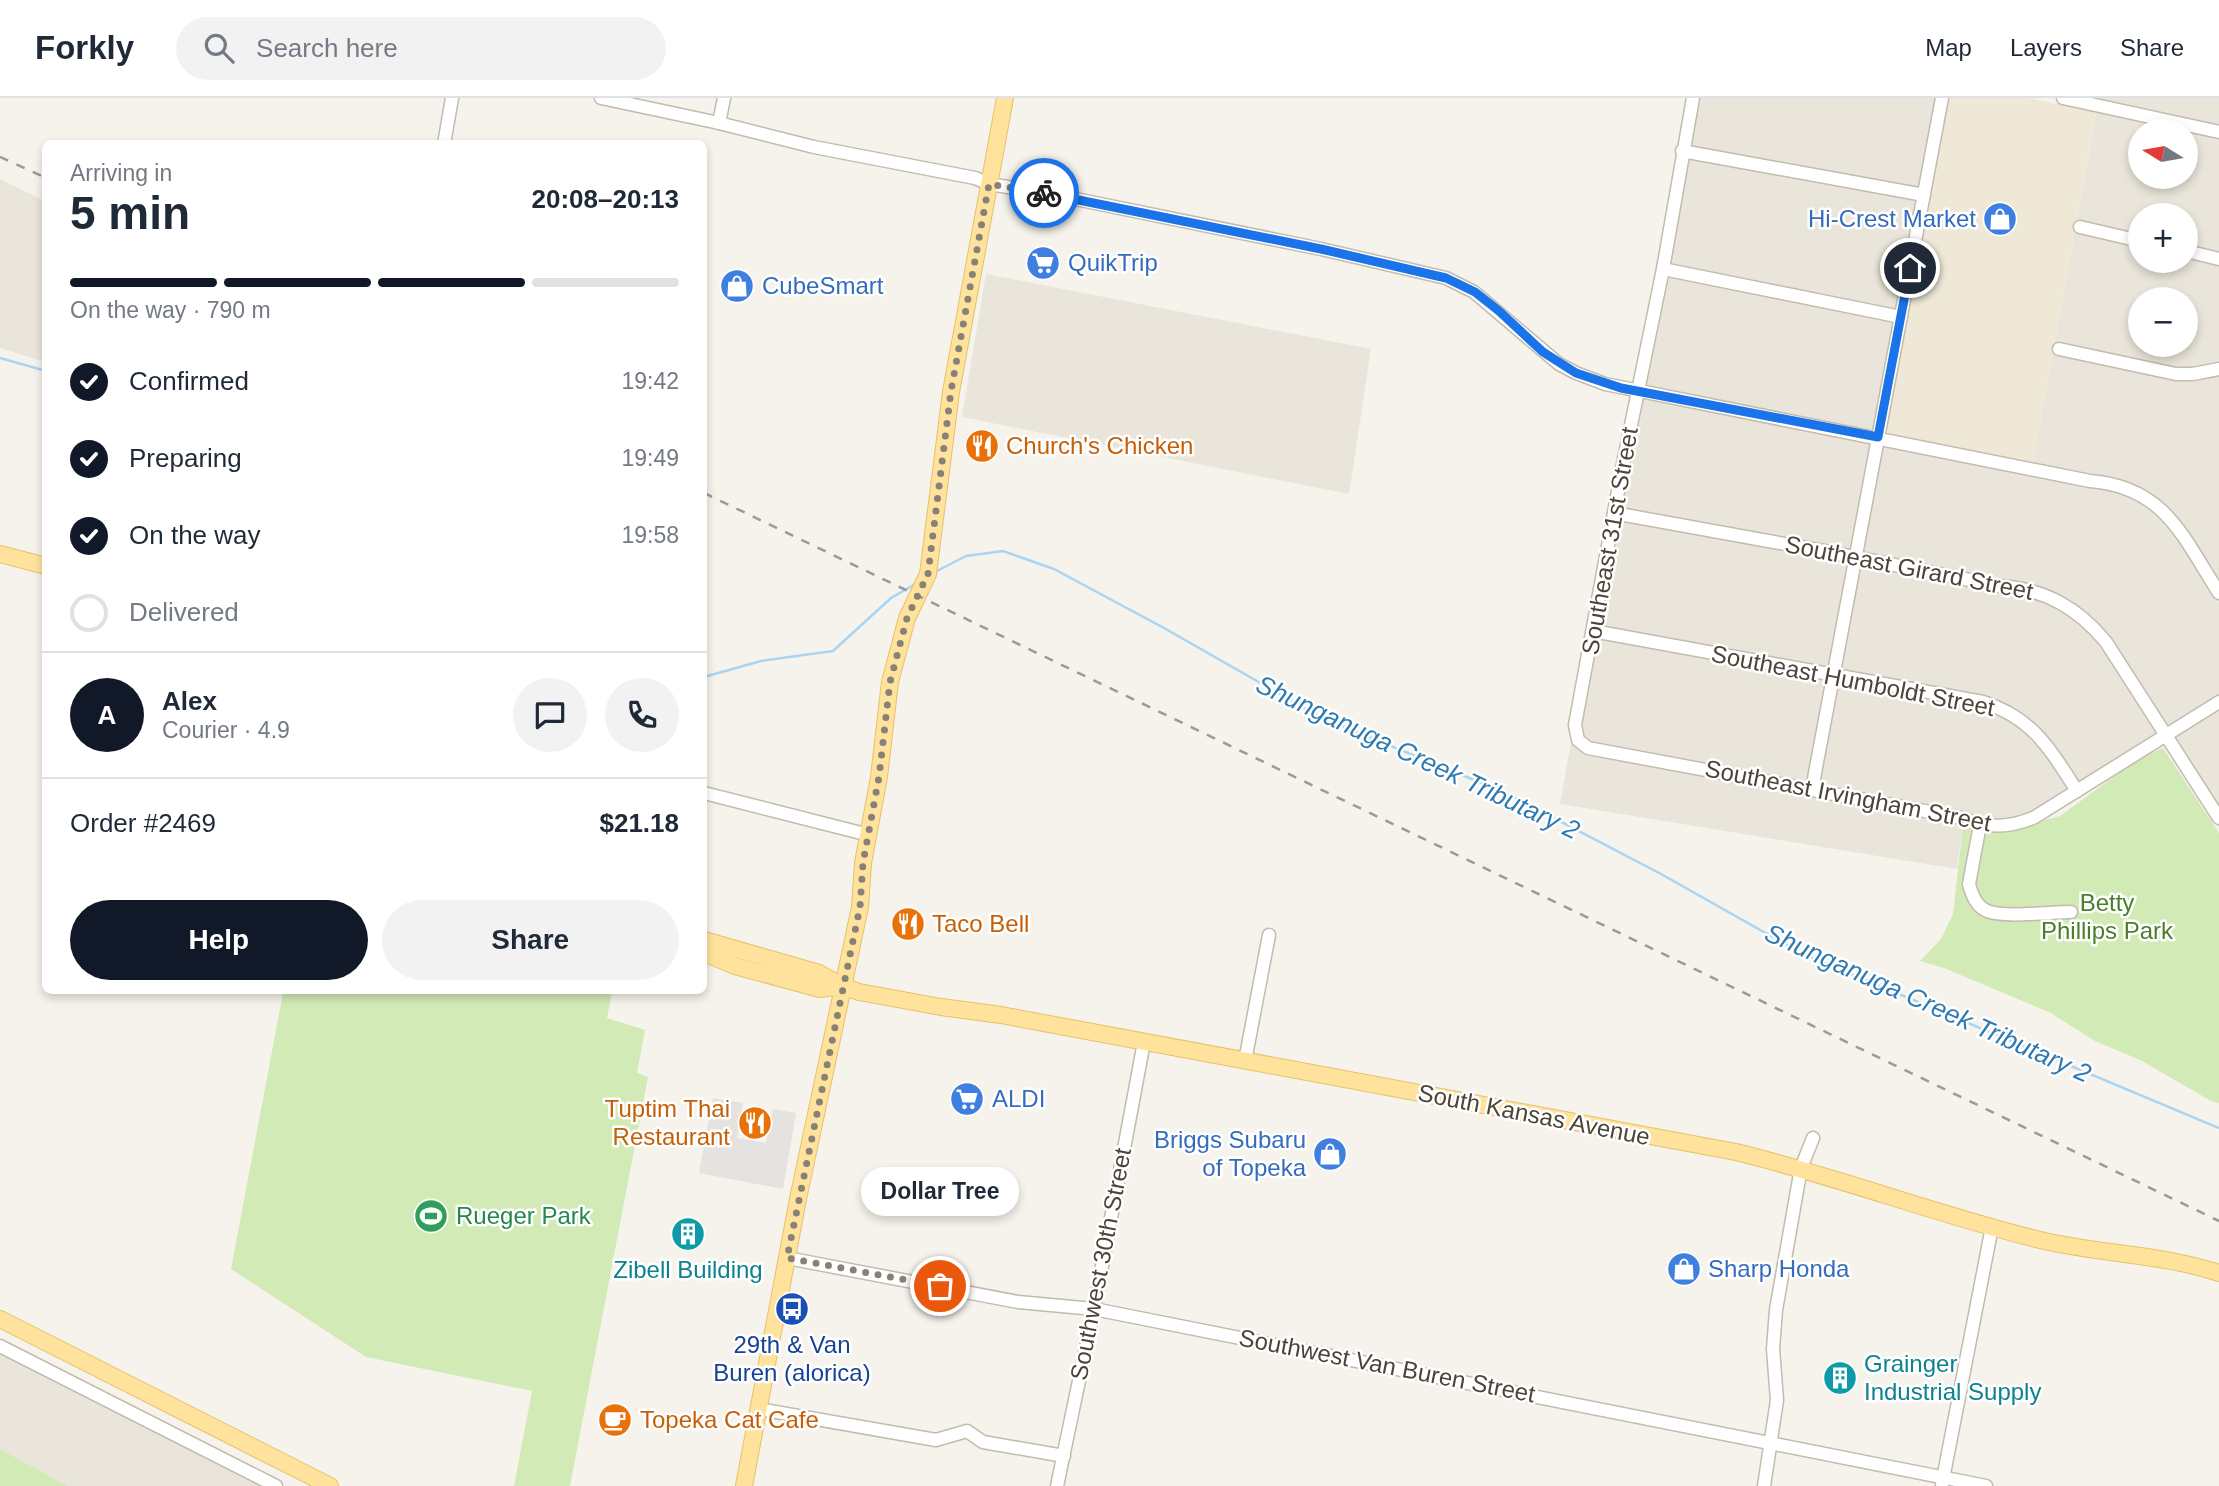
<!DOCTYPE html>
<meta charset="utf-8">
<style>
body{margin:0;font-family:Arial,sans-serif;background:#f2f2f3;color:#1f2937;height:100vh;display:flex;flex-direction:column;font-size:26px;white-space:nowrap}
*{box-sizing:border-box;margin:0}
p{font-size:23px;color:#747a83}
.icon{flex:none;width:38px;height:38px;fill:none;stroke:currentColor;stroke-width:2;stroke-linecap:round;stroke-linejoin:round}
.map{position:relative;flex:1;overflow:hidden}
.sheet{position:absolute;left:42px;top:42px;width:665px;height:854px;display:flex;flex-direction:column;background:#fff;border-radius:10px;box-shadow:0 4px 10px #0003}
.sheet>*{flex:none}
.needle{width:46px;rotate:281deg}
.tools{position:absolute;left:2128px;top:21px;display:grid;gap:14px}
.tools a{display:grid;place-items:center;width:70px;height:70px;border-radius:50%;background:#fff;box-shadow:0 4px 10px #0003;font-size:35px}
.pin{position:absolute;display:grid;place-items:center;width:60px;height:60px;color:#fff;margin:-30px;border:4px solid #fff;border-radius:50%;box-shadow:0 2px 7px #0007}
.courier{position:absolute;display:grid;place-items:center;width:70px;height:70px;margin:-35px;border:5px solid #1a73e8;border-radius:50%;background:#fff;color:#222;box-shadow:0 2px 9px #0007}
.bubble{position:absolute;height:49px;border-radius:24px;background:#fff;box-shadow:0 4px 10px #0003;font-size:23px;font-weight:600;line-height:49px;text-align:center}
.head em{font-style:normal;font-weight:600}
.head div{display:flex;flex-direction:column-reverse}
.head{display:flex;align-items:center;justify-content:space-between;height:119px;padding:0 28px}
h1{font-size:46px;font-weight:600;line-height:52px}
.bar{display:grid;grid-template-columns:repeat(4,1fr);gap:10px 7px;align-content:center;height:84px;padding:0 28px}
.bar i{height:9px;border-radius:5px;background:#e0e1e3}
.bar .on{background:#111827}
.bar p{grid-column:span 4}
.line{display:flex;align-items:center;gap:18px;padding:0 28px;border-top:2px solid #e0e1e3}
.line div{flex:1}
.round{display:grid;place-items:center;flex:none;width:74px;height:74px;border-radius:37px;background:#f2f2f3}
ol{padding:0 28px;list-style:none}
li{display:flex;align-items:center;gap:21px;height:77px}
li p{margin-inline-start:auto}
li .icon{padding:7px;border-radius:50%;background:#111827;color:#fff;stroke-width:4}
li:last-child{color:#747a83}
li i{width:38px;height:38px;border:4px solid #e0e1e3;border-radius:50%}
.button{display:flex;gap:14px;margin-top:auto;padding:14px 28px}
.button a{flex:1;height:80px;border-radius:42px;background:#111827;color:#fff;font-size:28px;font-weight:600;line-height:80px;text-align:center}
.button a+a{background:#f2f2f3;color:#1f2937}
header{display:flex;align-items:center;gap:42px;box-sizing:border-box;height:98px;padding:0 35px;background:#fff;border-bottom:2px solid #e0e1e3}
header strong{font-size:33px}
nav{display:flex;gap:38px;margin-inline-start:auto;font-size:24px}
.search{width:490px;height:63px;background:#f2f2f3;display:flex;align-items:center;gap:18px;box-sizing:border-box;padding:0 24px;border-radius:38px;color:#747a83;font-size:26px}
.map>svg:first-child{display:block}
</style>
<header>
<strong>Forkly</strong>
<div class="search"><svg class="icon" aria-label="search" viewBox="0 0 24 24"><circle cx="10" cy="10" r="6"/><path d="M15 15l6 6"/></svg>Search here</div>
<nav><a>Map</a><a>Layers</a><a>Share</a></nav>
</header>
<div class="map">
<svg width="2219" height="1388" viewBox="0 0 2219 1388">
<rect width="100%" height="100%" fill="#f6f3ec"/>
<!-- residential -->
<g fill="#eae5da" fill-rule="evenodd">
<path d="M1699 0H1935L1871 343 2031 375 2098 5 2077 0H2219V713L2167 631 2023 719 1997 724 1969 718 1963 728 1957 771 1560 706 1572 639 1580 637ZM2140 33H2186V79H2140ZM2140 117H2186V163H2140ZM2140 201H2186V247H2140Z"/>
<polygon points="0,81 45,103 45,264 0,250"/>
<polygon points="986,176 1371,251 1349,396 962,319"/>
<polygon points="0,1254 266,1388 68,1388 0,1351"/>
</g>
<!-- education -->
<polygon fill="#efe8d6" points="1946,0 2030,0 2096,14 2033,365 1890,336 1886,333"/>
<!-- green -->
<g fill="#d2eab5">
<polygon points="2163,650 2219,735 2219,1005 2211,1003 2140,962 2095,943 2049,914 1944,870 1920,863 1941,841 1953,816 1963,728 2004,733 2060,718 2141,659"/>
<polygon points="286,893 612,893 607,920 645,932 637,975 648,979 570,1388 514,1388 532,1293 366,1259 231,1171 283,895"/>
<polygon points="0,1351 68,1388 0,1388"/>
</g>
<!-- parking -->
<polygon fill="#e5e3e0" points="713,1000 743,1005 737,1040 766,1045 773,1011 796,1015 783,1091 699,1075"/>
<g fill="none" stroke-linecap="round" stroke-linejoin="round">
<!-- stream -->
<g stroke="#a9d4f2" stroke-width="2.5">
<polyline points="0,260 46,273"/>
<polyline points="935,474 966,458 1003,453 1054,471 1164,530 1320,619 1506,695 1661,776 1801,855 2219,1030"/>
<polyline points="704,579 761,563 833,553 891,500 917,485"/>
</g>
<!-- minor casing -->
<g stroke="#c2bbae" stroke-width="15">
<g id="minor">
<path d="M601 0 719 25 814 49 975 80 989 86 1051 96 1321 151 1446 180 1474 194 1559 266 1576 275 1605 286 2090 383C2165 389 2183 439 2219 495"/>
<path d="M1693 0 1663 171 1623 366 1575 627 1578 642 1588 650 1962 720C1987 731 2010 730 2035 719L2219 604"/>
<polyline points="2063,0 2219,34"/>
<polyline points="719,25 724,0"/>
<polyline points="444,46 452,0"/>
<polyline points="1682,53 1924,97"/>
<polyline points="2080,129 2140,143"/>
<polyline points="2186,153 2219,161"/>
<polyline points="1663,171 1901,219"/>
<polyline points="2059,251 2176,276 2193,276 2219,271"/>
<path d="M1614 415 1829 454 2000 488C2045 491 2078 510 2106 544L2219 720"/>
<path d="M1593 533 1983 604C2033 620 2050 651 2077 693"/>
<polyline points="1812,691 1942,0"/>
<polyline points="704,695 869,737"/>
<path d="M1980 727 1969 786C1972 797 1976 808 1987 813 2005 820 2051 814 2071 814"/>
<polyline points="1245,963 1269,837"/>
<polyline points="787,1160 1018,1204 1094,1211 1986,1388"/>
<polyline points="0,1248 276,1388"/>
<polyline points="759,1311 936,1342 967,1333 983,1344 1064,1358"/>
<polyline points="1942,1386 1992,1129"/>
<polyline points="1057,1388 1094,1211 1144,944"/>
<polyline points="1764,1388 1777,1302 1773,1251 1776,1212 1801,1070 1813,1040"/>
</g>
</g>
<!-- major casing -->
<g stroke="#e6c16a" stroke-width="18">
<g id="major">
<polyline points="0,456 46,468"/>
<path d="M704 842 819 875 842 888 859 894 941 909 1001 917 1736 1054C1839 1079 1938 1117 2040 1142 2099 1156 2162 1156 2219 1175"/>
<polyline points="704,855 735,868 820,891 842,888"/>
<polyline points="0,1221 330,1388"/>
<polyline points="744,1388 798,1101 860,809 863,765 879,679 890,584 907,520 928,476 951,294 1005,0"/>
</g>
</g>
<!-- minor -->
<use href="#minor" stroke="#fff" stroke-width="12"/>
<!-- major -->
<use href="#major" stroke="#ffe39c" stroke-width="16"/>
<!-- rail -->
<g stroke="#9a9a9a" stroke-width="2.5" stroke-dasharray="9 9" stroke-linecap="butt">
<polyline points="0,59 46,80"/>
<polyline points="704,395 2219,1123"/>
</g>
</g>
<g fill="none" stroke-linecap="round" stroke-linejoin="round">
<!-- done -->
<polyline stroke="#878178" stroke-width="7" stroke-dasharray="0 12.6" points="940,1188 787,1160 860,809 863,765 879,679 890,584 907,520 928,476 951,293 989,86 1044,95"/>
<!-- route -->
<polyline stroke="#1a73e8" stroke-width="9" points="1044,95 1321,151 1446,180 1475,194 1499,213 1543,254 1576,275 1621,290 1878,339 1910,170"/>
</g>
<!-- icons -->
<defs>
<g id="shop-disc" transform="scale(1.75)"><circle r="9.5" fill="#3f7fe0" stroke="#fff"/><path d="M-5-2.5h2.3a2.7 3.5 0 0 1 5.4 0H5L5.5 6h-11ZM-1.5-2.5h3a1.5 2.3 0 0 0-3 0Z" fill="#fff"/></g>
<g id="supermarket-disc" transform="scale(1.75)"><circle r="9.5" fill="#3f7fe0" stroke="#fff"/><path d="M-6-5.5h2.5l.6 2H6L4.5 2H-2.5L-4.4-4H-6ZM-1.5 3.2a1.3 1.3 0 1 0 .1 0ZM3 3.2a1.3 1.3 0 1 0 .1 0Z" fill="#fff"/></g>
<g id="restaurant-disc" transform="scale(1.75)"><circle r="9.5" fill="#e8710a" stroke="#fff"/><path d="M-5-6h1v4h1v-4h1v4h1v-4h1v5L-1.5 .5V6h-2V.5L-5-1ZM5-6V6H3V1.5H1.5Q1.5-4 5-6Z" fill="#fff"/></g>
<g id="stadium-disc" transform="scale(1.75)"><circle r="9.5" fill="#2e9e5b" stroke="#fff"/><path d="M0-5a6.5 5 0 1 0 0 10a6.5 5 0 1 0 0-10ZM-3.5-1.8h7v3.6h-7Z" fill="#fff"/></g>
<g id="building-disc" transform="scale(1.75)"><circle r="9.5" fill="#0f9aa8" stroke="#fff"/><path d="M-4-6H4V6H1V3H-1V6H-4ZM-2.5-4.3h1.7v1.8h-1.7ZM.8-4.3h1.7v1.8H.8ZM-2.5-1h1.7V.8h-1.7ZM.8-1h1.7V.8H.8Z" fill="#fff"/></g>
<g id="bus-disc" transform="scale(1.75)"><circle r="9.5" fill="#1a4fb4" stroke="#fff"/><path d="M-5-6H5V4H4V6H2V4H-2V6H-4V4H-5ZM-3.5-4V0h7V-4ZM-3.5 1.2v1.5H-2V1.2ZM2 1.2v1.5H3.5V1.2Z" fill="#fff"/></g>
<g id="cafe-disc" transform="scale(1.75)"><circle r="9.5" fill="#e8710a" stroke="#fff"/><path d="M-5.5-4.5H6V0H3Q3 3.5 0 3.5H-2.5Q-5.5 3.5-5.5 0ZM3-3.2v2h1.7v-2ZM-6 4.5H4V6H-6Z" fill="#fff"/></g>
</defs>
<g fill-rule="evenodd">
<use href="#shop-disc" x="2000" y="121"/>
<use href="#supermarket-disc" x="1043" y="165"/>
<use href="#shop-disc" x="737" y="188"/>
<use href="#restaurant-disc" x="982" y="348"/>
<use href="#restaurant-disc" x="908" y="826"/>
<use href="#supermarket-disc" x="967" y="1001"/>
<use href="#restaurant-disc" x="755" y="1025"/>
<use href="#shop-disc" x="1330" y="1056"/>
<use href="#stadium-disc" x="431" y="1118"/>
<use href="#building-disc" x="688" y="1136"/>
<use href="#shop-disc" x="1684" y="1171"/>
<use href="#bus-disc" x="792" y="1211"/>
<use href="#building-disc" x="1840" y="1280"/>
<use href="#cafe-disc" x="615" y="1322"/>
</g>
<g text-anchor="middle" stroke-width="5" stroke-linejoin="round" paint-order="stroke">
<!-- shop labels -->
<g font-size="24" fill="#366cbe" stroke="#fff" text-anchor="start">
<text x="1976" y="129" text-anchor="end">Hi-Crest Market</text>
<text x="1068" y="173">QuikTrip</text>
<text x="762" y="196">CubeSmart</text>
<text x="992" y="1009">ALDI</text>
<text x="1306" y="1050" text-anchor="end">Briggs Subaru<tspan x="1306" dy="28">of Topeka</tspan></text>
<text x="1708" y="1179">Sharp Honda</text>
</g>
<!-- food labels -->
<g font-size="24" fill="#c56008" stroke="#fff" text-anchor="start">
<text x="1006" y="356">Church's Chicken</text>
<text x="932" y="834">Taco Bell</text>
<text x="730" y="1019" text-anchor="end">Tuptim Thai<tspan x="730" dy="28">Restaurant</tspan></text>
<text x="640" y="1330">Topeka Cat Cafe</text>
</g>
<!-- street labels -->
<g font-size="24" fill="#4b4439" stroke="#fff">
<text transform="translate(1610 443) rotate(-80)" y="8">Southeast 31st Street</text>
<text transform="translate(1909 470) rotate(11)" y="8">Southeast Girard Street</text>
<text transform="translate(1853 583) rotate(11)" y="8">Southeast Humboldt Street</text>
<text transform="translate(1848 698) rotate(11)" y="8">Southeast Irvingham Street</text>
<text transform="translate(1534 1017) rotate(11)" y="8">South Kansas Avenue</text>
<text transform="translate(1101 1166) rotate(-79)" y="8">Southwest 30th Street</text>
<text transform="translate(1387 1268) rotate(11)" y="8">Southwest Van Buren Street</text>
</g>
<!-- park labels -->
<g font-size="24" fill="#4a7f2a" stroke="#fff">
<text x="2107" y="813">Betty<tspan x="2107" dy="28">Phillips Park</tspan></text>
</g>
<!-- leisure labels -->
<g font-size="24" fill="#27864d" stroke="#fff" text-anchor="start">
<text x="456" y="1126">Rueger Park</text>
</g>
<!-- culture labels -->
<g font-size="24" fill="#0d838f" stroke="#fff">
<text x="688" y="1180">Zibell Building</text>
<text x="1864" y="1274" text-anchor="start">Grainger<tspan x="1864" dy="28">Industrial Supply</tspan></text>
</g>
<!-- transit labels -->
<g font-size="24" fill="#164399" stroke="#fff">
<text x="792" y="1255">29th &amp; Van<tspan x="792" dy="28">Buren (alorica)</tspan></text>
</g>
<!-- water labels -->
<g font-size="26" font-style="italic" fill="#2e7ab2" stroke="#fff">
<text transform="translate(1418 659) rotate(25)" y="9">Shunganuga Creek Tributary 2</text>
<text transform="translate(1928 905) rotate(24)" y="9">Shunganuga Creek Tributary 2</text>
</g>
</g>
</svg>
<div class="tools">
<a><svg class="needle" viewBox="-14 -14 28 28"><path d="M0-13l5 13h-10z" fill="#e53935"/><path d="M0 13l5-13h-10z" fill="#747a83"/></svg></a>
<a>+</a>
<a>−</a>
</div>
<div class="pin" style="left:940px;top:1188px;background:#ea580c"><svg class="icon" aria-label="bag" viewBox="0 0 24 24"><path d="M5 8h14l-1 12H6zM9 8a3 3 0 0 1 6 0"/></svg></div>
<div class="pin" style="left:1910px;top:170px;background:#1f2937"><svg class="icon" aria-label="home" viewBox="0 0 24 24"><path d="M3 11l9-7 9 7M6 9v11h12V9"/></svg></div>
<div class="courier" style="left:1044px;top:95px"><svg class="icon" aria-label="bike" viewBox="0 0 24 24"><circle cx="6" cy="16" r="4"/><circle cx="18" cy="16" r="4"/><path d="M6 16l4-8h5l3 8M10 8l3 8H6M13 5h3"/></svg></div>
<div class="bubble" style="left:861px;top:1069px;width:158px">Dollar Tree</div>
<section class="sheet">
<div class="head"><div><h1>5 min</h1><p>Arriving in</p></div><em>20:08–20:13</em></div>
<div class="bar"><i class="on"></i><i class="on"></i><i class="on"></i><i></i><p>On the way · 790 m</p></div>
<ol>
<li><svg class="icon" aria-label="check" viewBox="0 0 24 24"><path d="M5 12l5 5 9-10"/></svg>Confirmed<p>19:42</p></li>
<li><svg class="icon" aria-label="check" viewBox="0 0 24 24"><path d="M5 12l5 5 9-10"/></svg>Preparing<p>19:49</p></li>
<li><svg class="icon" aria-label="check" viewBox="0 0 24 24"><path d="M5 12l5 5 9-10"/></svg>On the way<p>19:58</p></li>
<li><i></i>Delivered</li>
</ol>
<div class="line" style="height:126px"><b class="round" style="background:#111827;color:#fff">A</b><div><b>Alex</b><p>Courier · 4.9</p></div><a class="round"><svg class="icon" aria-label="chat" viewBox="0 0 24 24"><path d="M4 5h16v11H9l-5 4z"/></svg></a><a class="round"><svg class="icon" aria-label="phone" viewBox="0 0 24 24"><path d="M5 4h4l2 5-3 2q2 4 5 5l2-3 5 2v4C11 20 4 13 5 4z"/></svg></a></div>
<div class="line" style="height:91px"><div>Order #2469</div><b>$21.18</b></div>
<div class="button"><a>Help</a><a>Share</a></div>
</section>
</div>
